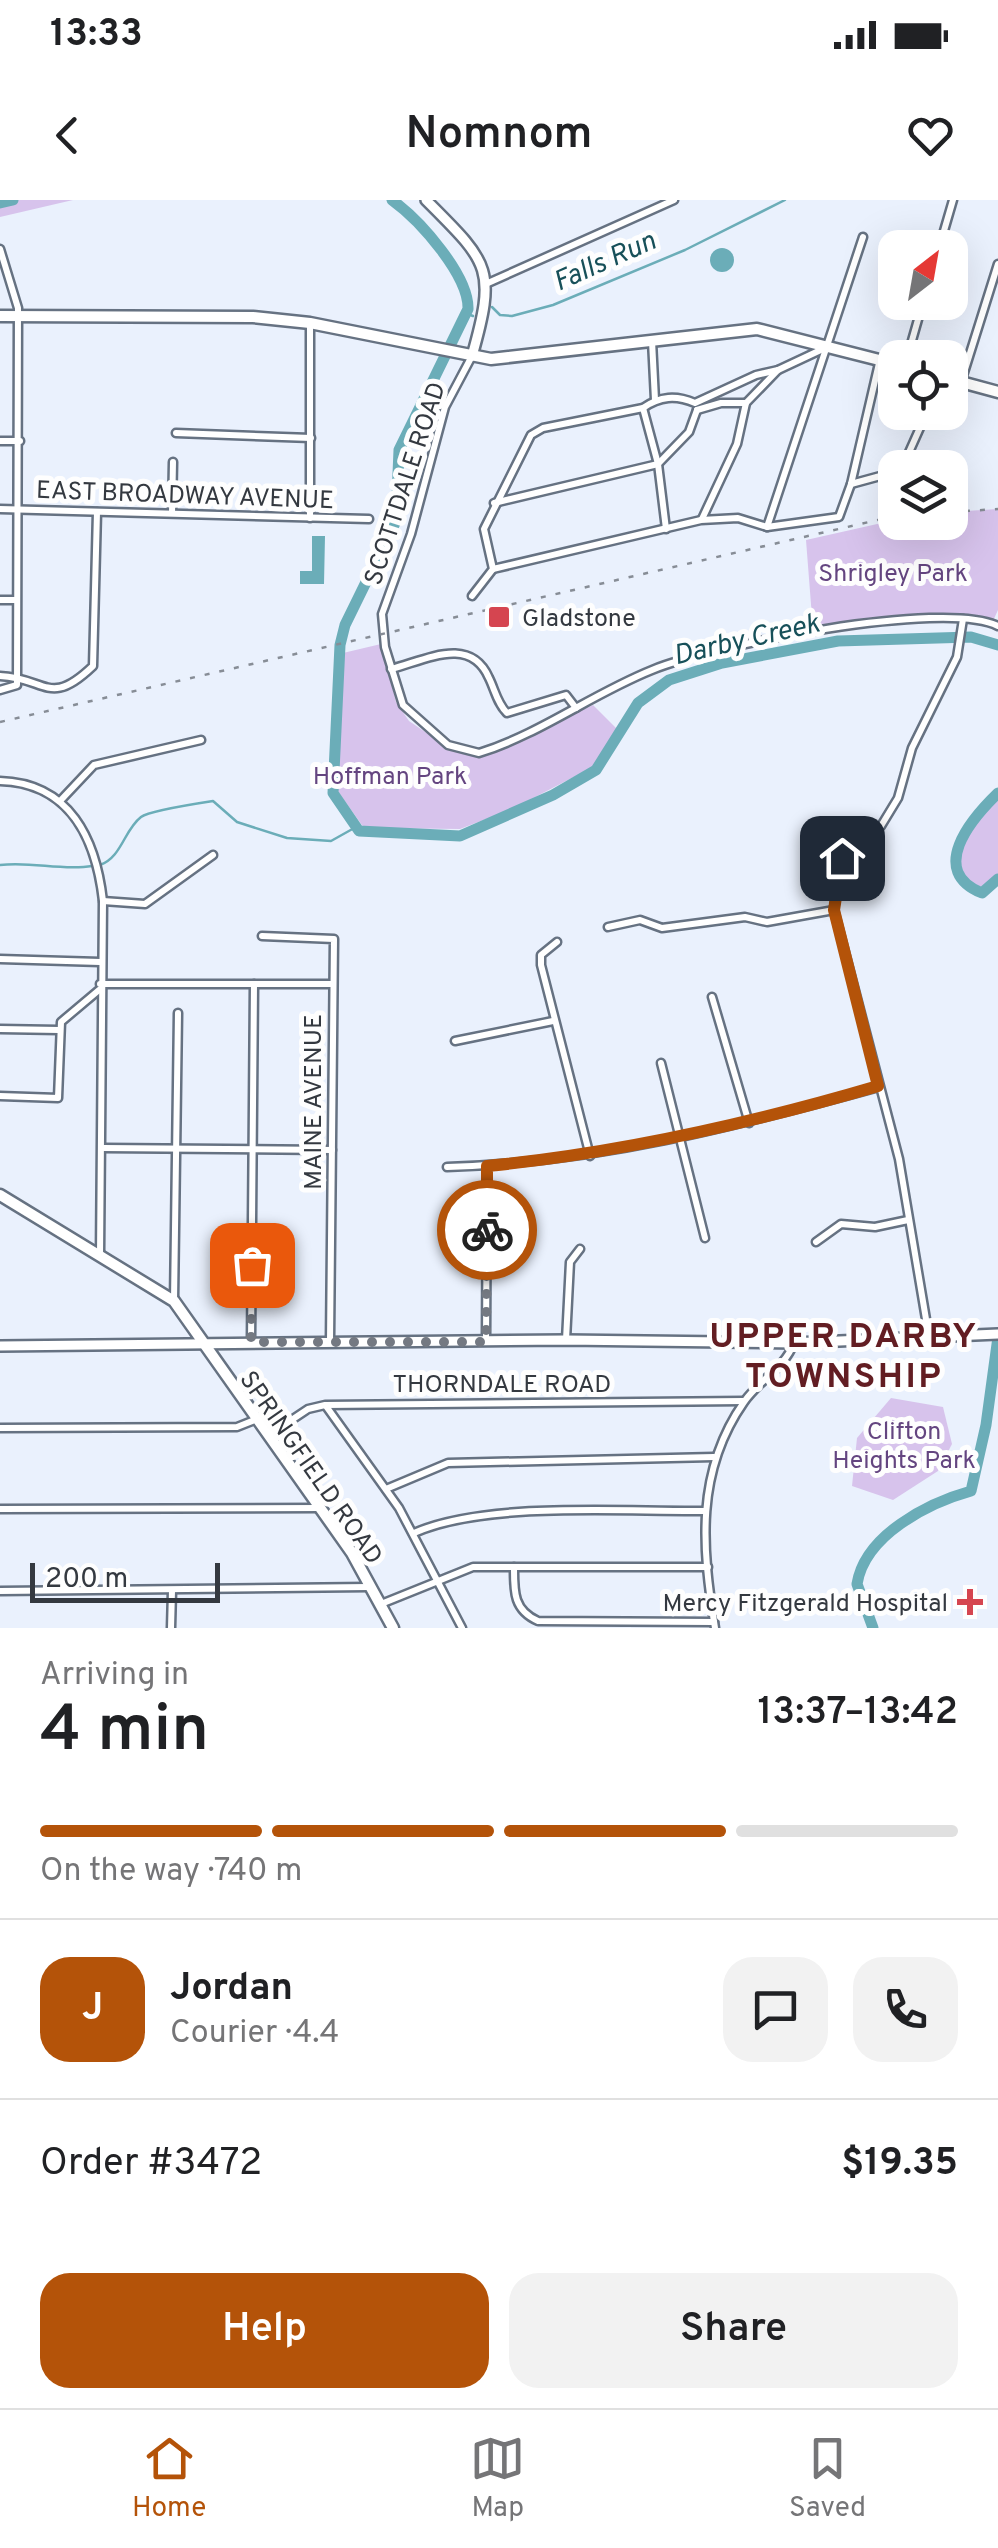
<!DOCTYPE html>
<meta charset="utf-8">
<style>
body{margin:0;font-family:Overpass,sans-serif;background:#f2f2f2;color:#202124;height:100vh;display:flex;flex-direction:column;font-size:38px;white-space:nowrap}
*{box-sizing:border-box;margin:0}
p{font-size:32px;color:#757577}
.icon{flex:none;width:55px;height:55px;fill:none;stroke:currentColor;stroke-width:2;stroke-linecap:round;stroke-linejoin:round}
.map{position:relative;height:1428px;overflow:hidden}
.drawer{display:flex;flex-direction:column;background:#fff;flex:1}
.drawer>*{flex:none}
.needle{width:65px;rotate:31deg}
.fabs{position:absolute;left:878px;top:30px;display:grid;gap:20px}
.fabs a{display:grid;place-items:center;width:90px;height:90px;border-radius:20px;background:#fff;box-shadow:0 10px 40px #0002;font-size:50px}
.scale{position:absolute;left:30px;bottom:25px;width:190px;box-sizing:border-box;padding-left:10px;border:5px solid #343940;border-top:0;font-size:28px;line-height:35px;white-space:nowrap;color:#343940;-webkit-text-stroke:8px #fefefe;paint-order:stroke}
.pin{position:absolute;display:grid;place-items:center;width:85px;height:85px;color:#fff;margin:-42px;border-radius:20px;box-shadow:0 5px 15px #0006}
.courier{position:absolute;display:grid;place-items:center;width:100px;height:100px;margin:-50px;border:8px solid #b45309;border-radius:50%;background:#fff;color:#222;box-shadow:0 2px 12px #0007}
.headline em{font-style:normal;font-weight:600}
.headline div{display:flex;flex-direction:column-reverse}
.headline{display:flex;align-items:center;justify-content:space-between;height:170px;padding:0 40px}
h1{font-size:65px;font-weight:600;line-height:75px}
.bar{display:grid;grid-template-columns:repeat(4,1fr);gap:15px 10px;align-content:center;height:120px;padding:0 40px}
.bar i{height:12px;border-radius:8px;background:#e0e0e0}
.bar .active{background:#b45309}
.bar p{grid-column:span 4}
.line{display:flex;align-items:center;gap:25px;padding:0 40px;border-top:2px solid #e0e0e0}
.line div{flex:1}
.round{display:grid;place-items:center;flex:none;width:105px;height:105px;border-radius:30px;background:#f2f2f2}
.action{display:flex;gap:20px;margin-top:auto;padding:20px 40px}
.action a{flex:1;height:115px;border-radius:30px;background:#b45309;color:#fff;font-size:40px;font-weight:600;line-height:115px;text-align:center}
.action a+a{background:#f2f2f2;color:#202124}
.status{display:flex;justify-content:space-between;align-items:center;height:70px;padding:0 50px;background:#fff;direction:ltr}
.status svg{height:28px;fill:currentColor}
header{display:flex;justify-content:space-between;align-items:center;height:130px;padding:0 40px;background:#fff;font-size:45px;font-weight:600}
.menu{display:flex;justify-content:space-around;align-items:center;height:140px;border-top:2px solid #e0e0e0;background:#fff;font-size:28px;color:#757577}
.menu a{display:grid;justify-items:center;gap:5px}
.menu .active{color:#b45309}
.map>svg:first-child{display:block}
</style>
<div class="status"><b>13:33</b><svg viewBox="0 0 49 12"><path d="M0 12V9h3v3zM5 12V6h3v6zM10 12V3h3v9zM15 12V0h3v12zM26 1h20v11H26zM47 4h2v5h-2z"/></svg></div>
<header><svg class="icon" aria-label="back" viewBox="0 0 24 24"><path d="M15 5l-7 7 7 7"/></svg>Nomnom<svg class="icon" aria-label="heart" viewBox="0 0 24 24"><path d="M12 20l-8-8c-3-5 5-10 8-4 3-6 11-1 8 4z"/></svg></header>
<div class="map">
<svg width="998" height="1428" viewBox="0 0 998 1428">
<rect width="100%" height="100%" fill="#eaf1fd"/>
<!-- green -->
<g fill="#d7c3ec">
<polygon points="0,0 73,0 0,17"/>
<polygon points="998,309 998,410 992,423 963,419 813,430 806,340 895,320 950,322 950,312"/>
<polygon points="381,444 396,502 409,521 446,546 486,555 593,505 617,529 593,567 512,609 460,629 364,628 337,590 343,453"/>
<path d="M998 593V679L982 693 956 673C951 641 977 613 998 593Z"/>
<polygon points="891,1198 943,1207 952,1244 938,1271 893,1300 852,1286 857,1238"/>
</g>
<!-- water -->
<g fill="#6badb8">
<circle cx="722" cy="60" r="12"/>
<polygon points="312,336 325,336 324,384 300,384 300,371 312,371"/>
</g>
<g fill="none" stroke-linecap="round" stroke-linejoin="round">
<!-- stream -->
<g stroke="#6badb8" stroke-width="2.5">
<polyline points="492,107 500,115 512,116 553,105 685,50 785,0"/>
<polyline points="465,113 473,116"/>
<path d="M0 665C32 661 61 671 92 666"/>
<path d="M100 665C122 657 124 630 141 617 149 611 200 603 213 601L237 622 287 638 331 641 356 627"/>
</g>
<!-- river -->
<g stroke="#6badb8" stroke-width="11">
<path d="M392 0C421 21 469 76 468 109L399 250 396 321 345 425 340 445 333 593 359 631 460 636 553 595 596 570 638 503 669 480 722 463 838 441 971 437 998 445"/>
<polyline points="0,3 13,0"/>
<path d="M998 593C970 620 928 671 982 693L998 679"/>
<path d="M873 1428 857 1384C865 1335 928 1303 971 1291L986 1225 998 1137"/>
</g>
<!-- minor casing -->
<g stroke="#667282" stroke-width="11">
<g id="minor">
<polyline points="939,48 953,0"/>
<polyline points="0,49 18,108 17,485 0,490"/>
<polyline points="488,83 674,0"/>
<polyline points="310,124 310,318"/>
<polyline points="652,141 655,200"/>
<path d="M472 156 445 207 411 334 382 414 385 447 403 505 448 545 479 553C540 534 592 494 652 470 710 446 944 399 998 426"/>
<polyline points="907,158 923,102"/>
<polyline points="961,182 998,64"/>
<polyline points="643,208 658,264 666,329"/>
<polyline points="697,210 721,203 746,203"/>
<polyline points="176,233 311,238"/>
<polyline points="0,241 20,241"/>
<polyline points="902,268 927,212"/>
<polyline points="851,284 895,272"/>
<polyline points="494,303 658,264 689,232 697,210"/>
<polyline points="0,309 369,319"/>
<polyline points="172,313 173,262"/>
<polyline points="702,319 737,244 746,203 778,170 825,148"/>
<polyline points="767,327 863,37"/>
<polyline points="493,369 701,320 738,318 767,327 839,317 851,284 880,159"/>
<path d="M472 396 493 369 484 329 531 235 543 228 643 208C660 196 676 195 695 203L756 175 778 170"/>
<polyline points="0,400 15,400"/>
<path d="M391 469C426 460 470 435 489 478 495 490 497 503 507 513L566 495 576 508"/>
<path d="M0 476C47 478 49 508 93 466L97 312"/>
<path d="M0 581C70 583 96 639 103 701L100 1055"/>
<polyline points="61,600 94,565 201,540"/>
<polyline points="103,701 145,704 213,655"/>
<polyline points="608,727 640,720 662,728 745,717 767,722 834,710"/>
<polyline points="262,736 334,739 330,1141"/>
<polyline points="557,742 541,755 541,765 590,956"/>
<polyline points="0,759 100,762"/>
<polyline points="100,784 333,784"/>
<polyline points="712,797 749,923"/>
<polyline points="0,829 59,830"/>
<polyline points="455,841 553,821"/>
<polyline points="661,863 705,1038"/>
<polyline points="0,896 58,898 61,822 99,790"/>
<polyline points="103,948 332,950"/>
<path d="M447 967C595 963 737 926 879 887"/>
<polyline points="816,1042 841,1024 875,1027 908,1020"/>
<polyline points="174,1101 178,813"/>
<polyline points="929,1137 899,959 834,710 840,661 881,626 898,598 912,548 957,457 963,419"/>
<polyline points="566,1140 570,1062 580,1049"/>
<polyline points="486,1141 487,966"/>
<polyline points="251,1142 254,784"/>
<polyline points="326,1206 399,1308 462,1428"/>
<polyline points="0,1228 237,1227 257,1219"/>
<polyline points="269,1235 308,1209 325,1205 744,1201"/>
<polyline points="386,1289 448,1263 714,1257"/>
<polyline points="0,1309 320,1308"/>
<path d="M414 1333C486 1301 622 1312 704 1311"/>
<path d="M514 1367C514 1391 513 1410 538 1421L714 1422"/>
<polyline points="0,1391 369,1387"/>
<polyline points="381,1404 473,1367 708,1367"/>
<polyline points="171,1428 172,1391"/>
<path d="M715 1428C702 1348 695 1272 744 1202 759 1180 784 1169 794 1143"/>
</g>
</g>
<!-- tertiary casing -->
<g stroke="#667282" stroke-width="14">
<g id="tertiary">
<path d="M426 0C489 63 497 68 472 156"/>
<polyline points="0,1146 566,1140 794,1143 998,1134"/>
</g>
</g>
<!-- secondary casing -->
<g stroke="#667282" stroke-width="15">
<polyline id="secondary" points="0,995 174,1101 352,1353 393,1428"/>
</g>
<!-- primary casing -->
<g stroke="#667282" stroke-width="15">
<g id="primary">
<polyline points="0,116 253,117 310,123 491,159 757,129 895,164"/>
<polyline points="950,179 998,192"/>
</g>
</g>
<!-- minor -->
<use href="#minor" stroke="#fff" stroke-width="6"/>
<!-- tertiary -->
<use href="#tertiary" stroke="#fff" stroke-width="9"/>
<!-- secondary -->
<use href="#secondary" stroke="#fff" stroke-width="10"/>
<!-- primary -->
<use href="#primary" stroke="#fff" stroke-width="10"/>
<!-- rail -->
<g stroke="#878d96" stroke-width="2.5" stroke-dasharray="5 10" stroke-linecap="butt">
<polyline points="950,312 998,309"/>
<polyline points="0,522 895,316"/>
</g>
</g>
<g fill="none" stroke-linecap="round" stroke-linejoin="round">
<!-- done -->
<polyline stroke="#747982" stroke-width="10" stroke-dasharray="0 18" points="252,1065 251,1142 486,1142 487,1030"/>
<!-- route -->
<path stroke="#b45309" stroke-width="12" d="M487 1030V966C621 953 749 924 878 886L834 710 842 658"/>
</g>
<!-- markers -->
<g fill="#d54550" stroke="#fefefe" stroke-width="4">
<rect x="487" y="405" width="24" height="24" rx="5"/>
<path d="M965 1387h10v10h10v10h-10v10h-10v-10h-10v-10h10z"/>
</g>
<g text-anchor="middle" stroke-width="10" stroke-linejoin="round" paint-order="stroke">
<!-- street labels -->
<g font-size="25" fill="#343940" stroke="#fefefe">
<text transform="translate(404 283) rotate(-72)" y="9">SCOTTDALE ROAD</text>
<text transform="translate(185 294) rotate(2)" y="9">EAST BROADWAY AVENUE</text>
<text transform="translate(312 902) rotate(-90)" y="9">MAINE AVENUE</text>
<text x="502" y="1192">THORNDALE ROAD</text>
<text transform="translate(312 1267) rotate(55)" y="9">SPRINGFIELD ROAD</text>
</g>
<!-- park labels -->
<g font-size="25" fill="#644580" stroke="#fefefe">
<text x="893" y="381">Shrigley Park</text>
<text x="390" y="584">Hoffman Park</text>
<text x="904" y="1239">Clifton<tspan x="904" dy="29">Heights Park</tspan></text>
</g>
<!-- poi labels -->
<g font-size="25" fill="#343940" stroke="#fefefe" text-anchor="start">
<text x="522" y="426">Gladstone</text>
<text x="948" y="1411" text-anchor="end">Mercy Fitzgerald Hospital</text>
</g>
<!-- water labels -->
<g font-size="28" font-style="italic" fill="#175059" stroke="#fefefe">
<text transform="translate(604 60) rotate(-24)" y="10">Falls Run</text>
<text transform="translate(746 438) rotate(-13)" y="10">Darby Creek</text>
</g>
<!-- district labels -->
<g font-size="35" font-weight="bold" letter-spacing="2.5" fill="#621d22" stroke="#fefefe">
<text x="844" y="1147">UPPER DARBY<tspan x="844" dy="40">TOWNSHIP</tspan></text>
</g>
</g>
</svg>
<div class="fabs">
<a><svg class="needle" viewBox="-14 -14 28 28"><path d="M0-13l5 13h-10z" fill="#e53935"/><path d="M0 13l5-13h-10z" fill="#757577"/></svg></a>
<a><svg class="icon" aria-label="locate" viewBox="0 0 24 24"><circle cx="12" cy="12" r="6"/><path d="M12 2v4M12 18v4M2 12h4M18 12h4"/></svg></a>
<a><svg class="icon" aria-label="layers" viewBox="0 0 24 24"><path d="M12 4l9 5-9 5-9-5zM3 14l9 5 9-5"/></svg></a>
</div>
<div class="scale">200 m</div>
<div class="pin" style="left:252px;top:1065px;background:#ea580c"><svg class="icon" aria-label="bag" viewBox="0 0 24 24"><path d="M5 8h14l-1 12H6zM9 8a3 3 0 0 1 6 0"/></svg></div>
<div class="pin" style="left:842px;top:658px;background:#1f2937"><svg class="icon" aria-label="home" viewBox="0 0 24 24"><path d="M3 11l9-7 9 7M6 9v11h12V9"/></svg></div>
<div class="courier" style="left:487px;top:1030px"><svg class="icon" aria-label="bike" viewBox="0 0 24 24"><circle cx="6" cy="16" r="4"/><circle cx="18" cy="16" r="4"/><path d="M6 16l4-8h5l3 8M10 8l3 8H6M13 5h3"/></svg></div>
</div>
<section class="drawer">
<div class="headline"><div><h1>4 min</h1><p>Arriving in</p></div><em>13:37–13:42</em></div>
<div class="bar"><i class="active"></i><i class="active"></i><i class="active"></i><i></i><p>On the way · 740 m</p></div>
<div class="line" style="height:180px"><b class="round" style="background:#b45309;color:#fff">J</b><div><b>Jordan</b><p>Courier · 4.4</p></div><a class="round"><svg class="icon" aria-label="chat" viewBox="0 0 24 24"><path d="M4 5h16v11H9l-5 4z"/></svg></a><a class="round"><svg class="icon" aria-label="phone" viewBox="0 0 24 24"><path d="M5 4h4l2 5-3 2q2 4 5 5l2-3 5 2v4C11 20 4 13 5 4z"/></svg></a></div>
<div class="line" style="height:130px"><div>Order #3472</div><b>$19.35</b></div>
<div class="action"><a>Help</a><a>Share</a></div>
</section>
<nav class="menu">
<a class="active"><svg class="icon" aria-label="home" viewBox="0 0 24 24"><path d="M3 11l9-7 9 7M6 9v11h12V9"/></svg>Home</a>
<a><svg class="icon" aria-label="map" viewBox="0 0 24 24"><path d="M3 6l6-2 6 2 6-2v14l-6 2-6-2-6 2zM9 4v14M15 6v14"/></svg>Map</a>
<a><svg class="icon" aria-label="saved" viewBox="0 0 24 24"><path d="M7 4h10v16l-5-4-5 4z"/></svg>Saved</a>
</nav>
